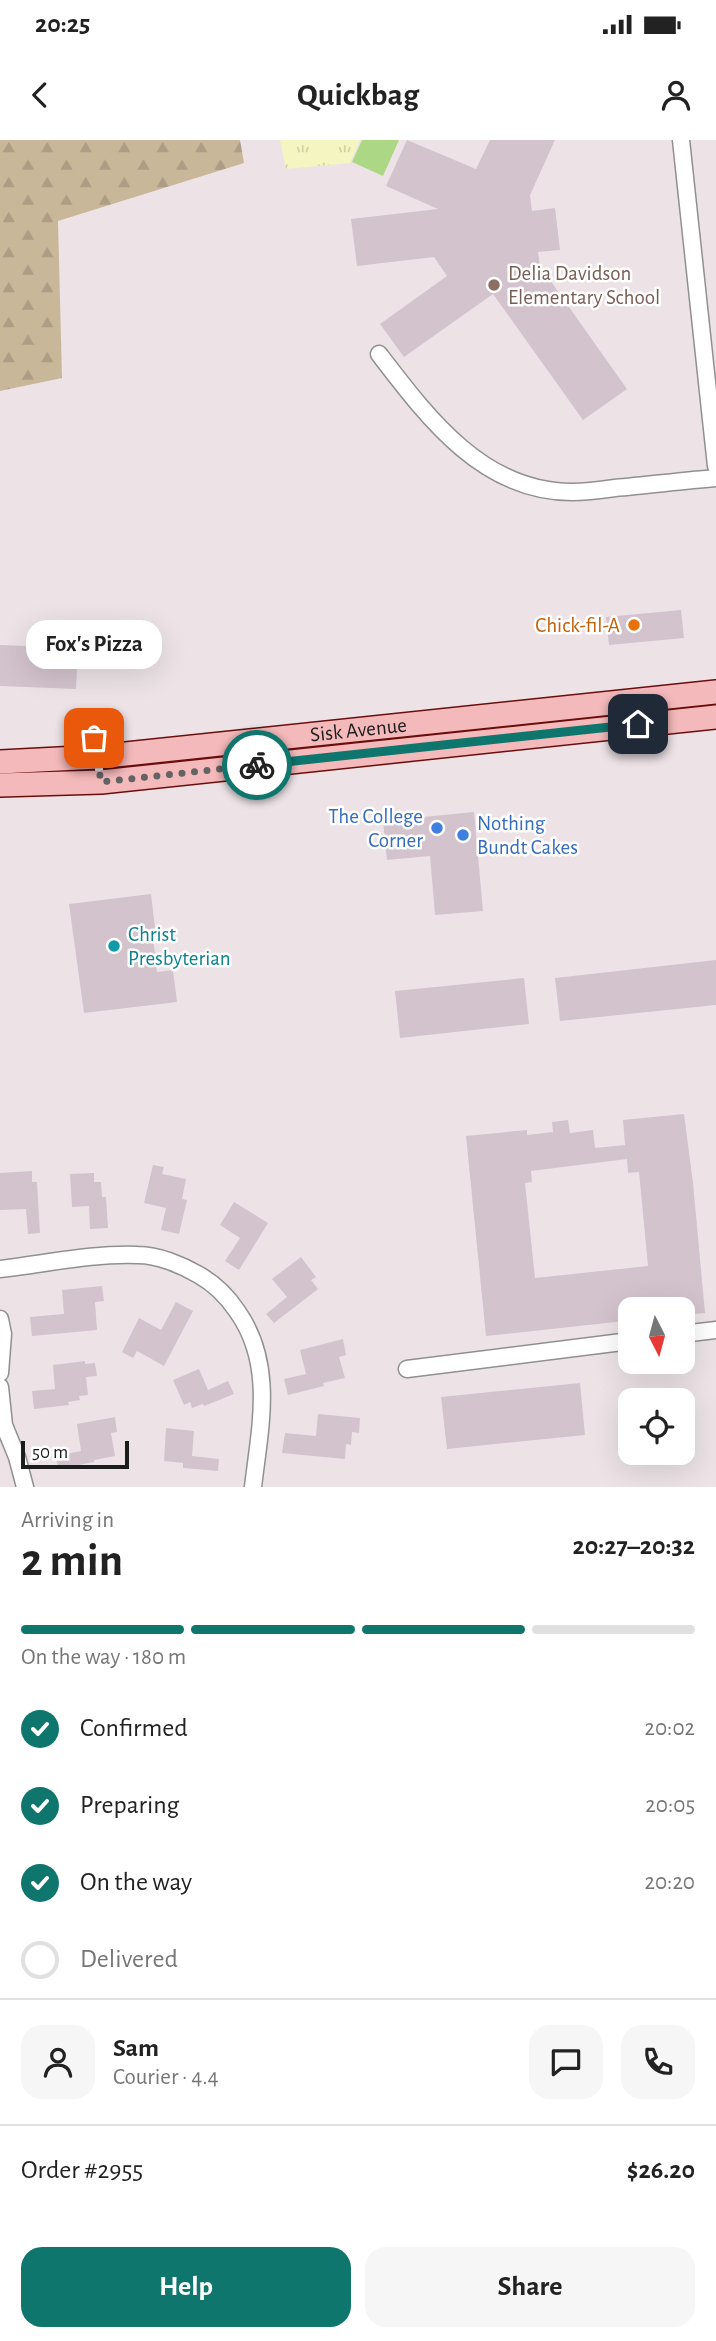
<!DOCTYPE html>
<meta charset="utf-8">
<style>
body{margin:0;font-family:"Alegreya Sans",sans-serif;background:#f6f6f6;color:#222;height:100vh;display:flex;flex-direction:column;font-size:26px;white-space:nowrap}
*{box-sizing:border-box;margin:0}
p{font-size:23px;color:#767676}
.icon{flex:none;width:38px;height:38px;fill:none;stroke:currentColor;stroke-width:2;stroke-linecap:round;stroke-linejoin:round}
.map{position:relative;height:1347px;overflow:hidden}
.sheet{display:flex;flex-direction:column;background:#fff;flex:1}
.sheet>*{flex:none}
.needle{width:46px;rotate:174deg}
.buttons{position:absolute;left:618px;top:1157px;display:grid;gap:14px}
.buttons a{display:grid;place-items:center;width:77px;height:77px;border-radius:14px;background:#fff;box-shadow:0 7px 28px #0002;font-size:35px}
.scale{position:absolute;left:21px;bottom:18px;width:108px;box-sizing:border-box;padding-left:7px;border:4px solid #1c1c1c;border-top:0;font-size:19px;line-height:24px;white-space:nowrap;color:#1c1c1c;-webkit-text-stroke:5px #fff;paint-order:stroke}
.pin{position:absolute;display:grid;place-items:center;width:60px;height:60px;color:#fff;margin:-30px;border-radius:14px;box-shadow:0 4px 10px #0006}
.courier{position:absolute;display:grid;place-items:center;width:70px;height:70px;margin:-35px;border:5px solid #0f766e;border-radius:50%;background:#fff;color:#222;box-shadow:0 2px 9px #0007}
.bubble{position:absolute;height:49px;border-radius:21px;background:#fff;box-shadow:0 7px 28px #0002;font-size:23px;font-weight:700;line-height:49px;text-align:center}
.headline em{font-style:normal;font-weight:700}
.headline div{display:flex;flex-direction:column-reverse}
.headline{display:flex;align-items:center;justify-content:space-between;height:119px;padding:0 21px}
h1{font-size:46px;font-weight:700;line-height:52px}
.bar{display:grid;grid-template-columns:repeat(4,1fr);gap:10px 7px;align-content:center;height:84px;padding:0 21px}
.bar i{height:9px;border-radius:5px;background:#e0e0e0}
.bar .on{background:#0f766e}
.bar p{grid-column:span 4}
.line{display:flex;align-items:center;gap:18px;padding:0 21px;border-top:2px solid #e0e0e0}
.line div{flex:1}
.round{display:grid;place-items:center;flex:none;width:74px;height:74px;border-radius:21px;background:#f6f6f6}
ol{padding:0 21px;list-style:none}
li{display:flex;align-items:center;gap:21px;height:77px}
li p{margin-inline-start:auto}
li .icon{padding:7px;border-radius:50%;background:#0f766e;color:#fff;stroke-width:4}
li:last-child{color:#767676}
li i{width:38px;height:38px;border:4px solid #e0e0e0;border-radius:50%}
.cta{display:flex;gap:14px;margin-top:auto;padding:14px 21px}
.cta a{flex:1;height:80px;border-radius:21px;background:#0f766e;color:#fff;font-size:28px;font-weight:700;line-height:80px;text-align:center}
.cta a+a{background:#f6f6f6;color:#222}
.status{display:flex;justify-content:space-between;align-items:center;height:49px;padding:0 35px;background:#fff;direction:ltr}
.status svg{height:19px;fill:currentColor}
header{display:flex;justify-content:space-between;align-items:center;height:91px;padding:0 21px;background:#fff;font-size:32px;font-weight:700}
.map>svg:first-child{display:block}
</style>
<div class="status"><b>20:25</b><svg viewBox="0 0 49 12"><path d="M0 12V9h3v3zM5 12V6h3v6zM10 12V3h3v9zM15 12V0h3v12zM26 1h20v11H26zM47 4h2v5h-2z"/></svg></div>
<header><svg class="icon" aria-label="back" viewBox="0 0 24 24"><path d="M15 5l-7 7 7 7"/></svg>Quickbag<svg class="icon" aria-label="person" viewBox="0 0 24 24"><circle cx="12" cy="8" r="4"/><path d="M4 21q1-7 8-7t8 7"/></svg></header>
<div class="map">
<svg width="716" height="1347" viewBox="0 0 716 1347">
<defs>
<pattern id="forest-firs" width="22" height="20" patternUnits="userSpaceOnUse" patternTransform="scale(1.75)"><rect width="22" height="20" fill="#c9b79a"/><path d="M5 1l3.5 6h-7zM16 11l3.5 6h-7z" fill="#ac9d84"/></pattern>
<pattern id="park-tufts" width="24" height="20" patternUnits="userSpaceOnUse" patternTransform="scale(1.75)"><rect width="24" height="20" fill="#f5f5c1"/><path d="M3 7l-1-3M5 7V3M7 7l1-3M15 17l-1-3M17 17v-4M19 17l1-3" fill="none" stroke="#d1d1a5"/></pattern>
</defs>
<rect width="100%" height="100%" fill="#ede3e7"/>
<!-- forest -->
<polygon fill="url(#forest-firs)" points="0,0 240,0 244,23 58,81 62,238 0,251"/>
<!-- park -->
<polygon fill="url(#park-tufts)" points="280,0 360,0 350,23 286,29"/>
<!-- pitch -->
<polygon fill="#acd785" points="362,0 399,0 383,36 352,22"/>
<!-- building -->
<g fill="#d3c3cd" fill-rule="evenodd">
<polygon points="407,0 476,29 490,0 555,0 530,55 532,71 555,68 560,110 538,112 540,126 627,249 583,280 493,154 404,217 380,184 447,136 434,117 357,126 351,79 438,69 386,46"/>
<polygon points="681,470 684,498 609,505 606,477"/>
<polygon points="0,505 78,508 76,549 0,546"/>
<polygon points="474,672 483,771 435,775 430,716 387,720 383,681"/>
<polygon points="151,754 156,796 153,797 157,832 173,830 177,862 84,873 69,764"/>
<polygon points="716,820 716,865 560,881 555,838"/>
<polygon points="524,838 529,884 400,898 395,851"/>
<path d="M684 974 693 1043 705 1173 682 1175V1169H624L625 1181 486 1196 466 996 527 990V995L553 992 552 982 568 980 570 993 593 990 595 1008 625 1005 623 980ZM627 1019 628 1033 639 1032 648 1126 535 1138 525 1043 532 1042 531 1031Z"/>
<polygon points="153,1025 164,1027 162,1034 186,1039 182,1059 187,1060 179,1094 161,1090 166,1068 144,1063"/>
<polygon points="32,1031 32,1042 37,1042 40,1093 28,1094 26,1069 0,1070 0,1033"/>
<polygon points="94,1033 94,1042 101,1042 102,1057 106,1057 108,1088 90,1089 89,1066 72,1067 70,1034"/>
<polygon points="234,1062 268,1083 239,1130 225,1121 240,1098 220,1085"/>
<polygon points="301,1117 316,1137 311,1140 318,1149 274,1183 266,1174 287,1157 272,1139"/>
<polygon points="102,1146 104,1161 95,1162 97,1190 32,1196 30,1177 64,1174 62,1150"/>
<polygon points="176,1162 193,1171 164,1226 137,1211 133,1218 122,1212 139,1178 161,1190"/>
<polygon points="343,1199 346,1215 339,1217 345,1238 323,1243 324,1246 288,1255 284,1239 306,1234 300,1210"/>
<polygon points="85,1221 85,1224 95,1223 97,1236 86,1237 88,1255 79,1256 80,1260 68,1262 69,1265 34,1269 32,1251 55,1249 53,1225"/>
<polygon points="199,1229 208,1250 228,1241 234,1254 204,1266 203,1264 192,1268 190,1262 184,1265 173,1240"/>
<polygon points="580,1243 585,1295 447,1309 441,1257"/>
<polygon points="318,1274 360,1278 359,1293 352,1292 351,1305 346,1304 345,1319 282,1313 285,1293 316,1296"/>
<polygon points="115,1277 117,1292 111,1293 115,1316 94,1320 94,1322 58,1329 56,1316 81,1311 77,1284"/>
<polygon points="166,1288 194,1291 192,1316 219,1319 218,1331 183,1328 183,1323 164,1321"/>
</g>
<g fill="none" stroke-linecap="round" stroke-linejoin="round">
<!-- lane casing -->
<g stroke="#909090" stroke-width="11">
<polyline id="lane" points="94,599 101,641"/>
</g>
<!-- street casing -->
<g stroke="#909090" stroke-width="19">
<g id="street">
<polyline points="681,0 716,326"/>
<path d="M379 214C428 278 483 352 572 352 586 352 601 350 615 348 648 345 682 341 716 338"/>
<path d="M0 1129C45 1124 93 1113 138 1115 158 1115 182 1125 199 1135 215 1144 227 1156 237 1171 275 1224 260 1287 253 1347"/>
<polyline points="0,1179 3,1194 0,1233"/>
<polyline points="682,1194 716,1190"/>
<polyline points="407,1229 630,1201"/>
<polyline points="0,1247 4,1285 17,1317 25,1347"/>
</g>
</g>
<!-- secondary casing -->
<g stroke="#6a0e0c" stroke-width="26">
<g id="secondary">
<path id="s1" d="M0 622 97 617 716 552"/>
<polyline points="0,645 101,642 716,577"/>
</g>
</g>
<!-- lane -->
<use href="#lane" stroke="#fff" stroke-width="8"/>
<!-- street -->
<use href="#street" stroke="#fff" stroke-width="16"/>
<!-- secondary -->
<use href="#secondary" stroke="#f4b9bb" stroke-width="23"/>
</g>
<g fill="none" stroke-linecap="round" stroke-linejoin="round">
<!-- done -->
<polyline stroke="#656263" stroke-width="7" stroke-dasharray="0 12.6" points="94,598 101,642 257,625"/>
<!-- route -->
<polyline stroke="#0f766e" stroke-width="9" points="257,625 638,584"/>
</g>
<!-- markers -->
<circle fill="#8d6e63" stroke="#fff" stroke-width="2.5" cx="494" cy="145" r="7"/>
<circle fill="#e8710a" stroke="#fff" stroke-width="2.5" cx="634" cy="485" r="7"/>
<g fill="#3f7fe0" stroke="#fff" stroke-width="2.5">
<circle cx="437" cy="688" r="7"/>
<circle cx="463" cy="695" r="7"/>
</g>
<circle fill="#0f9aa8" stroke="#fff" stroke-width="2.5" cx="114" cy="806" r="7"/>
<g text-anchor="middle" stroke-width="5" stroke-linejoin="round" paint-order="stroke">
<!-- education labels -->
<g font-size="21" fill="#785e54" stroke="#fff" text-anchor="start">
<text x="508" y="140">Delia Davidson<tspan x="508" dy="24">Elementary School</tspan></text>
</g>
<!-- food labels -->
<g font-size="21" fill="#c56008" stroke="#fff" text-anchor="end">
<text x="620" y="492">Chick-fil-A</text>
</g>
<!-- street labels -->
<g font-size="21" fill="#1c1c1c" stroke="#fff">
<text dy="7" stroke="none"><textPath href="#s1" startOffset="360">Sisk Avenue</textPath></text>
</g>
<!-- shop labels -->
<g font-size="21" fill="#366cbe" stroke="#fff" text-anchor="end">
<text x="423" y="683">The College<tspan x="423" dy="24">Corner</tspan></text>
<text x="477" y="690" text-anchor="start">Nothing<tspan x="477" dy="24">Bundt Cakes</tspan></text>
</g>
<!-- culture labels -->
<g font-size="21" fill="#0d838f" stroke="#fff" text-anchor="start">
<text x="128" y="801">Christ<tspan x="128" dy="24">Presbyterian</tspan></text>
</g>
</g>
</svg>
<div class="buttons">
<a><svg class="needle" viewBox="-14 -14 28 28"><path d="M0-13l5 13h-10z" fill="#e53935"/><path d="M0 13l5-13h-10z" fill="#767676"/></svg></a>
<a><svg class="icon" aria-label="locate" viewBox="0 0 24 24"><circle cx="12" cy="12" r="6"/><path d="M12 2v4M12 18v4M2 12h4M18 12h4"/></svg></a>
</div>
<div class="scale">50 m</div>
<div class="pin" style="left:94px;top:598px;background:#ea580c"><svg class="icon" aria-label="bag" viewBox="0 0 24 24"><path d="M5 8h14l-1 12H6zM9 8a3 3 0 0 1 6 0"/></svg></div>
<div class="pin" style="left:638px;top:584px;background:#1f2937"><svg class="icon" aria-label="home" viewBox="0 0 24 24"><path d="M3 11l9-7 9 7M6 9v11h12V9"/></svg></div>
<div class="courier" style="left:257px;top:625px"><svg class="icon" aria-label="bike" viewBox="0 0 24 24"><circle cx="6" cy="16" r="4"/><circle cx="18" cy="16" r="4"/><path d="M6 16l4-8h5l3 8M10 8l3 8H6M13 5h3"/></svg></div>
<div class="bubble" style="left:26px;top:480px;width:136px">Fox's Pizza</div>
</div>
<section class="sheet">
<div class="headline"><div><h1>2 min</h1><p>Arriving in</p></div><em>20:27–20:32</em></div>
<div class="bar"><i class="on"></i><i class="on"></i><i class="on"></i><i></i><p>On the way · 180 m</p></div>
<ol>
<li><svg class="icon" aria-label="check" viewBox="0 0 24 24"><path d="M5 12l5 5 9-10"/></svg>Confirmed<p>20:02</p></li>
<li><svg class="icon" aria-label="check" viewBox="0 0 24 24"><path d="M5 12l5 5 9-10"/></svg>Preparing<p>20:05</p></li>
<li><svg class="icon" aria-label="check" viewBox="0 0 24 24"><path d="M5 12l5 5 9-10"/></svg>On the way<p>20:20</p></li>
<li><i></i>Delivered</li>
</ol>
<div class="line" style="height:126px"><a class="round"><svg class="icon" aria-label="person" viewBox="0 0 24 24"><circle cx="12" cy="8" r="4"/><path d="M4 21q1-7 8-7t8 7"/></svg></a><div><b>Sam</b><p>Courier · 4.4</p></div><a class="round"><svg class="icon" aria-label="chat" viewBox="0 0 24 24"><path d="M4 5h16v11H9l-5 4z"/></svg></a><a class="round"><svg class="icon" aria-label="phone" viewBox="0 0 24 24"><path d="M5 4h4l2 5-3 2q2 4 5 5l2-3 5 2v4C11 20 4 13 5 4z"/></svg></a></div>
<div class="line" style="height:91px"><div>Order #2955</div><b>$26.20</b></div>
<div class="cta"><a>Help</a><a>Share</a></div>
</section>
